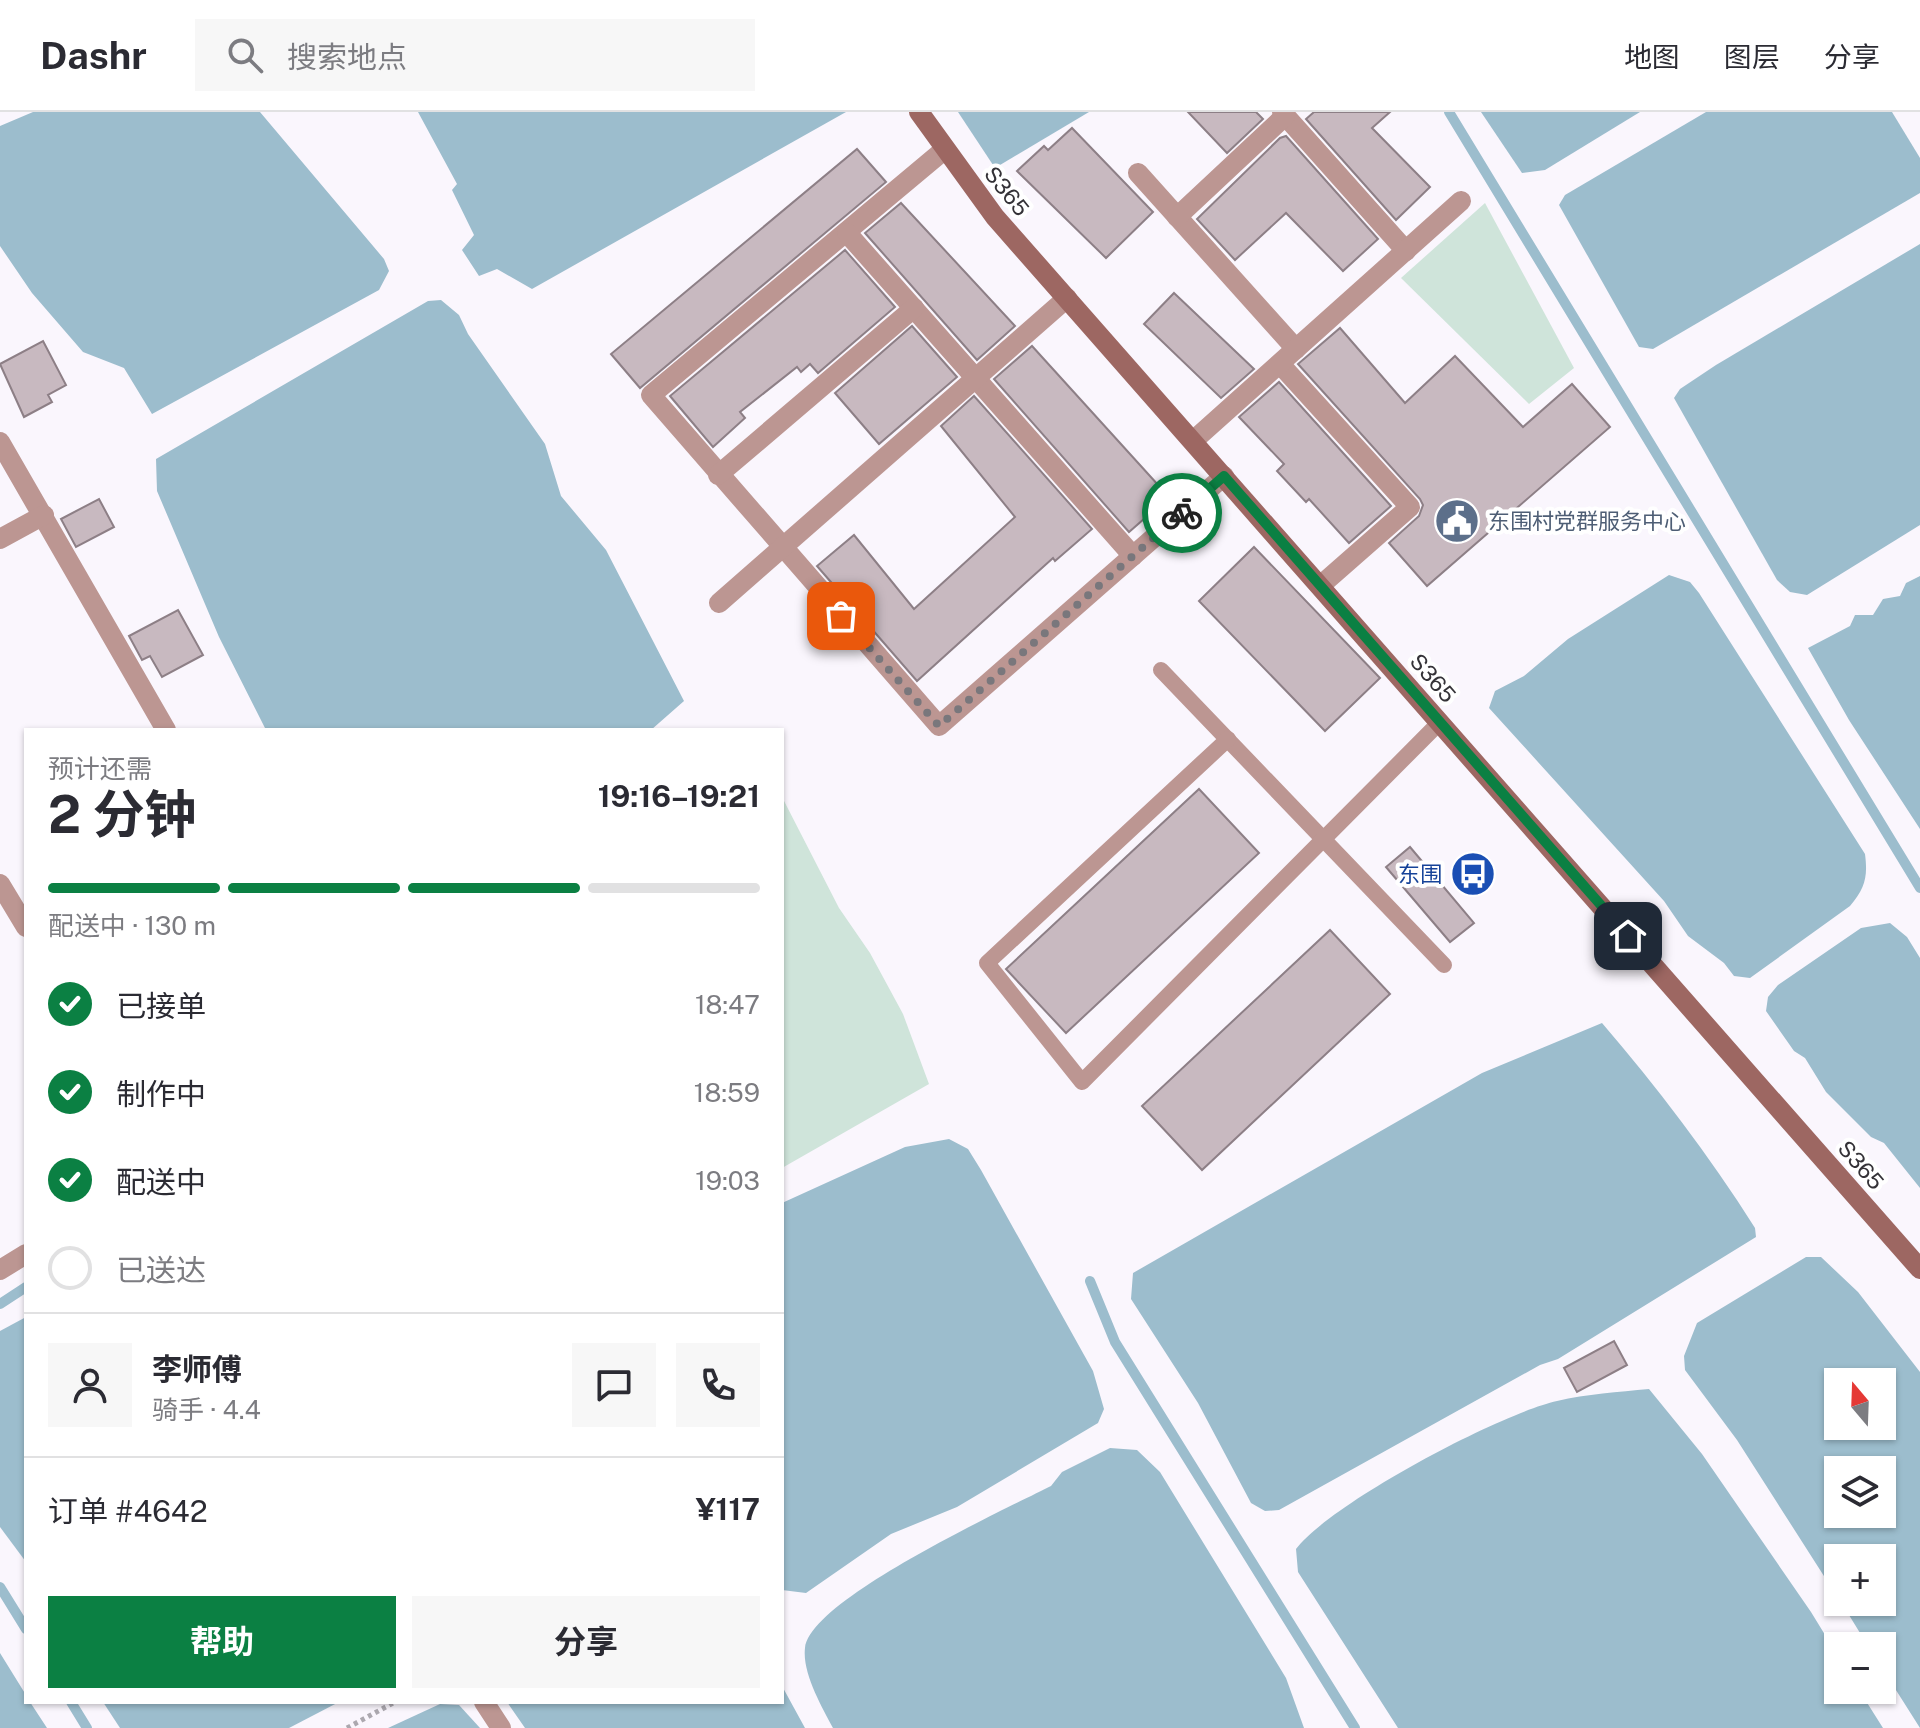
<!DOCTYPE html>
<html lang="zh">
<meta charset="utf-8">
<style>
body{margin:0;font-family:"Public Sans","Noto Sans SC",sans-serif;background:#f7f7f7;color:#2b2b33;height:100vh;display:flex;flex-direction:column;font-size:30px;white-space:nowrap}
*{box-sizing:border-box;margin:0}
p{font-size:26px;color:#7c7c81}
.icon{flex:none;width:44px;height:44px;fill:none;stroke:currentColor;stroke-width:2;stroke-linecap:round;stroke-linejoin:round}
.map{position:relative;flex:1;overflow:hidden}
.sheet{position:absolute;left:24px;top:616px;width:760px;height:976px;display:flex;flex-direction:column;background:#fff;border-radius:0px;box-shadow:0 2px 6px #0004}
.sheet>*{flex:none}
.needle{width:52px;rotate:341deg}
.tools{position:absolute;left:1824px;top:1256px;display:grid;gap:16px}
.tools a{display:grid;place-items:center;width:72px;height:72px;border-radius:0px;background:#fff;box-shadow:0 2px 6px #0004;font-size:40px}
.pin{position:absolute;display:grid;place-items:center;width:68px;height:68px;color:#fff;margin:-34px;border-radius:16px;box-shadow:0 4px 12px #0006}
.courier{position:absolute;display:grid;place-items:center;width:80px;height:80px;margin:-40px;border:6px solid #0b8043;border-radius:50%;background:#fff;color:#222;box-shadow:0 2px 10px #0007}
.summary em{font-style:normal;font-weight:700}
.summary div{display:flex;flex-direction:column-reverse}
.summary{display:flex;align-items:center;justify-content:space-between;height:136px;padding:0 24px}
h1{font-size:52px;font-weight:700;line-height:60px}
.bar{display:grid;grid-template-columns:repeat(4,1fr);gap:12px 8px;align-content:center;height:96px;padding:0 24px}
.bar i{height:10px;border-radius:6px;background:#e1e1e2}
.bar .active{background:#0b8043}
.bar p{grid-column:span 4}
.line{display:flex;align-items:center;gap:20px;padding:0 24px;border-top:2px solid #e1e1e2}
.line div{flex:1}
.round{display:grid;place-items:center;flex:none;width:84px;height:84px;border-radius:0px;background:#f7f7f7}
ol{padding:0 24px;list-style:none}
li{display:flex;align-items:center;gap:24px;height:88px}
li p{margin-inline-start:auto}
li .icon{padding:8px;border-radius:50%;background:#0b8043;color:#fff;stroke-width:4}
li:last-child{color:#7c7c81}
li i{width:44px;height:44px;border:4px solid #e1e1e2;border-radius:50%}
.action{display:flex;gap:16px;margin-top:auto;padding:16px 24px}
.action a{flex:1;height:92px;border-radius:0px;background:#0b8043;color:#fff;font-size:32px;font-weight:700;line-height:92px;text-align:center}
.action a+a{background:#f7f7f7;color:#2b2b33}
header{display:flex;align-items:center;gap:48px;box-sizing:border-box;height:112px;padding:0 40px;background:#fff;border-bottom:2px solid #e1e1e2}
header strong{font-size:38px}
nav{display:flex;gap:44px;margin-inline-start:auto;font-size:28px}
.search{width:560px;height:72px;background:#f7f7f7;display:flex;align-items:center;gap:20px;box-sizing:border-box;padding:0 28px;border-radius:0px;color:#7c7c81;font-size:30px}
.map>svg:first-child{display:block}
</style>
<header>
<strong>Dashr</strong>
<div class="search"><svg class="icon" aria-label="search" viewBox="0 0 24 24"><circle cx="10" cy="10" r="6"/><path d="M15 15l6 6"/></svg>搜索地点</div>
<nav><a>地图</a><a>图层</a><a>分享</a></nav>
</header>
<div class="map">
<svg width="1920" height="1616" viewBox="0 0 1920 1616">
<rect width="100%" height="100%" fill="#faf6fd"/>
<!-- green -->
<g fill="#cfe4da">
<polygon points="1485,91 1574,256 1529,292 1401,166"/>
<polygon points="782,685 839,796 870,841 903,902 929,972 782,1056"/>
</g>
<!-- water -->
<g fill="#9cbdcd" fill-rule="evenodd">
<polygon points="33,0 260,0 384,147 389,159 379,178 152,302 124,256 83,240 32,181 0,134 0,14"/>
<polygon points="418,0 846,0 532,177 497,157 479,164 462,138 474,123 452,78 457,72"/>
<polygon points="958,0 1089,0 995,56"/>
<polygon points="1481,0 1640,0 1545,58 1522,61"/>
<polygon points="1706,0 1892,0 1920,46 1920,81 1653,237 1639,235 1559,93 1565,83"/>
<polygon points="1920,132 1920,413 1807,483 1790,480 1777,468 1674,286 1680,277 1716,253"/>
<polygon points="441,188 459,203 468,222 545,332 561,384 606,438 684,589 651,618 266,618 219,525 157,379 156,347 428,189"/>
<path d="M1669 463 1690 470 1699 481 1865 742C1868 765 1865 776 1850 794L1750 866 1734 864 1724 851 1688 824 1664 789 1489 596 1495 579 1524 564 1568 527Z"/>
<polygon points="1920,464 1920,717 1849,608 1808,536 1850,514 1855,503 1873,503 1883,487 1900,484 1906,471"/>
<polygon points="1890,811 1907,825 1920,846 1920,1076 1884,1031 1871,1025 1826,980 1805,946 1794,939 1766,899 1768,885 1778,873 1861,816"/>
<path d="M1602 911C1657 975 1709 1043 1755 1116L1756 1125 1558 1247 1540 1253 1279 1398 1265 1399 1251 1391 1198 1291 1131 1187 1133 1161 1482 961Z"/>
<polygon points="949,1027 968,1037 981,1058 1093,1259 1104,1297 1098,1311 957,1395 891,1422 806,1481 782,1478 782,1091 905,1035"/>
<path d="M1806 1145H1821L1858 1180 1920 1260V1616L1882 1556V1534H1868L1841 1490H1882V1446H1838V1486L1737 1328 1685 1258 1684 1244 1697 1211ZM1838 1270H1882V1314H1838ZM1838 1358H1882V1402H1838Z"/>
<polygon points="26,1205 26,1450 0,1415 0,1219"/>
<path d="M1649 1277 1702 1342 1811 1500 1838 1544V1578H1859L1883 1616H1398L1298 1460 1296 1437C1331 1391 1499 1302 1557 1289 1587 1282 1618 1280 1649 1277Z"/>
<path d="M1110 1336 1137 1338 1160 1360 1286 1566 1304 1616H833C822 1595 802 1561 805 1536 810 1487 1006 1397 1051 1374L1062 1360Z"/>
<polygon points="0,1541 26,1583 26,1590 30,1590 47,1616 0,1616"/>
<polygon points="782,1574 805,1616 525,1616 507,1590 782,1590"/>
<polygon points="103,1590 339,1590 289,1616 120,1616"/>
<polygon points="440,1592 459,1593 480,1616 388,1616"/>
</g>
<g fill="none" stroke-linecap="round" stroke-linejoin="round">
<!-- stream -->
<g stroke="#9cbdcd" stroke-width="10">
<polyline points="1449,0 1920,776"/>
<polyline points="1090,1169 1115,1230 1355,1616"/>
<polyline points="0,1192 26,1175"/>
<polyline points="0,1475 26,1517"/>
<polyline points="71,1590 87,1616"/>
</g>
</g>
<!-- building -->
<g fill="#c8b9c0" stroke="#8d7f86" stroke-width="2">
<polygon points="1188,0 1256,0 1263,7 1227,41"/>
<polygon points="1314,0 1390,0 1372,16 1430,75 1396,108 1306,7"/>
<polygon points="1072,16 1153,100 1106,146 1017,59 1044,34 1048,38"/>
<polygon points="1286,24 1378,127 1343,159 1286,101 1235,148 1197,107 1280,26"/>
<polygon points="857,37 886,70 640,276 611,242"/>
<polygon points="901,91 1015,214 977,248 865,121"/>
<polygon points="845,138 895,195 818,261 810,252 801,260 797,255 740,300 745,306 713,335 670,284"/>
<polygon points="1174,181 1254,257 1221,286 1144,212"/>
<polygon points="912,214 957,265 879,332 835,281"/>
<polygon points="1340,216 1405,291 1455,244 1523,315 1572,272 1610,315 1427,474 1389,431 1419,404 1423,393 1420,387 1298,252"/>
<polygon points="43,229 66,273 48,283 52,290 24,305 0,252"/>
<polygon points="1032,234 1169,385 1129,420 994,267"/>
<polygon points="1279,270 1391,394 1349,431 1309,387 1306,390 1277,359 1284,352 1239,305"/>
<polygon points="974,284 1092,417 1055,449 1053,446 917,569 817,454 854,423 914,497 1015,405 941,314"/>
<polygon points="99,387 114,415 76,435 61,407"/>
<polygon points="1254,435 1380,566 1325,619 1199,489"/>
<polygon points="178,498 203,543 162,565 150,544 142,548 129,524"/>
<polygon points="1199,677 1259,741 1066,921 1006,857"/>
<polygon points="1410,735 1474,811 1450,830 1386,755"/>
<polygon points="1330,818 1390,882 1202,1058 1142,994"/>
<polygon points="1614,1229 1627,1253 1577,1280 1564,1256"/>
</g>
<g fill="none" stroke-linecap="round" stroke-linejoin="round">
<!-- path -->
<polyline stroke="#aca8af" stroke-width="5" stroke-dasharray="4 4" stroke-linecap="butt" points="347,1616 395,1590"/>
<!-- lane -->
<g stroke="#bc9692" stroke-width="16">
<polyline points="1161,558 1444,853"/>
<polyline points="1228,627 987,851 1082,970 1440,610"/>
</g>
<!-- street -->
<g stroke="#bc9692" stroke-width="20">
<polyline points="1282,0 1406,139"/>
<polyline points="944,38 651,283 939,614 1224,364"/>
<polyline points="1138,61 1296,237"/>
<polyline points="1177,105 1285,4"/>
<polyline points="847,121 1133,444"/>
<polyline points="1280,252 1410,395 1320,474"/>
<polyline points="1193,329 1461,89"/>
<polyline points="0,330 166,618"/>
<polyline points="718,363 914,196"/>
<polyline points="0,427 44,403"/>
<polyline points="719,491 1067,186"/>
<polyline points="0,772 26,815"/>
<polyline points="0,1158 26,1142"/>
<polyline points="484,1590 501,1616"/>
</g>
<!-- secondary -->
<polyline stroke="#9d6762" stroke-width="20" points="919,0 995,105 1920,1157"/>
</g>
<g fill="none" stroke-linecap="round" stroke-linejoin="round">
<!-- done -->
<polyline stroke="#79777c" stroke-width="8" stroke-dasharray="0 14.4" points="841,504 939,614 1182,401"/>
<!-- route -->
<polyline stroke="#0b8043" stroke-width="10" points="1182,401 1224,364 1628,824"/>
</g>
<!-- icons -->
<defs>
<g id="civic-disc" transform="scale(2.3)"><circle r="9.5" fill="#5c6f8a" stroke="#fff"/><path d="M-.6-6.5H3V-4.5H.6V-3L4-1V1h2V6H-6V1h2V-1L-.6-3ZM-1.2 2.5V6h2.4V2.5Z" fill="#fff"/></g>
<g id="bus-disc" transform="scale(2.3)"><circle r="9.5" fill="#1a4fb4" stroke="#fff"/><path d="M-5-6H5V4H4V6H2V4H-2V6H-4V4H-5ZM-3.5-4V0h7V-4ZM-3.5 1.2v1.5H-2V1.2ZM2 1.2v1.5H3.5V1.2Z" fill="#fff"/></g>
</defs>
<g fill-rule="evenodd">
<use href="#civic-disc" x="1457" y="409"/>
<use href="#bus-disc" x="1473" y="762"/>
</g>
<g text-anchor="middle" stroke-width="8" stroke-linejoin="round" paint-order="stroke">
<!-- street labels -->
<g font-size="22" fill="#343237" stroke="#fff">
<text transform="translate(1007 79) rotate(51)" y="8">S365</text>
<text transform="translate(1433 566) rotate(49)" y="8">S365</text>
<text transform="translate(1861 1053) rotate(49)" y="8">S365</text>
</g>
<!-- service labels -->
<g font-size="22" fill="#4e5e75" stroke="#fff" text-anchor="start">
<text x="1488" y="417">东围村党群服务中心</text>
</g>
<!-- transit labels -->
<g font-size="22" fill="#164399" stroke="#fff" text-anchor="end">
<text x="1442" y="770">东围</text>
</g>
</g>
</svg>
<div class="tools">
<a><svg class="needle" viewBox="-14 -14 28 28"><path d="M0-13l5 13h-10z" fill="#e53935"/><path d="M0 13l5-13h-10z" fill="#7c7c81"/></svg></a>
<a><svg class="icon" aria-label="layers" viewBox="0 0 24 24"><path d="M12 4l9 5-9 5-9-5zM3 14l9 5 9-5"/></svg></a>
<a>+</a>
<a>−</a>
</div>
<div class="pin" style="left:841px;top:504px;background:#ea580c"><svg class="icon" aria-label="bag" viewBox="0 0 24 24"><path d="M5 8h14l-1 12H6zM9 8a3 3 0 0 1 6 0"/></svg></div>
<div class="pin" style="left:1628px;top:824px;background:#1f2937"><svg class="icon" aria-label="home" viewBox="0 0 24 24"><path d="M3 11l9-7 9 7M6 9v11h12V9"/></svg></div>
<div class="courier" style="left:1182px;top:401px"><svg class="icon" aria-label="bike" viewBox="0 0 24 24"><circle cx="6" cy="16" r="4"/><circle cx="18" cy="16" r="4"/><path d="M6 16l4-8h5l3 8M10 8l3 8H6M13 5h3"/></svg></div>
<section class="sheet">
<div class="summary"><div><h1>2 分钟</h1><p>预计还需</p></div><em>19:16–19:21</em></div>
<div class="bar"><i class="active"></i><i class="active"></i><i class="active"></i><i></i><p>配送中 · 130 m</p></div>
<ol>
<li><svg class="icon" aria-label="check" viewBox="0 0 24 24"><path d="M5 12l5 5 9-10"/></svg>已接单<p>18:47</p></li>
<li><svg class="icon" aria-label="check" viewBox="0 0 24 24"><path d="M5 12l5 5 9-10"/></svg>制作中<p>18:59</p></li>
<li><svg class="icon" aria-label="check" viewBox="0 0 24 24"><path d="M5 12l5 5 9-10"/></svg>配送中<p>19:03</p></li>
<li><i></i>已送达</li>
</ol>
<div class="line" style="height:144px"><a class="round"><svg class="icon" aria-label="person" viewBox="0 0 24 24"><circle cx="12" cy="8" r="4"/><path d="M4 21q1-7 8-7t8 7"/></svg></a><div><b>李师傅</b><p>骑手 · 4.4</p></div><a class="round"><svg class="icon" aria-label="chat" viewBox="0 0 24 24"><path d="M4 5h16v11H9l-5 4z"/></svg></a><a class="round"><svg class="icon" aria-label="phone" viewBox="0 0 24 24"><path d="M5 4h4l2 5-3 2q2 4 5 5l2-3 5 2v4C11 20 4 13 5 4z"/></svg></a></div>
<div class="line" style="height:104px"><div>订单 #4642</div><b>¥117</b></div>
<div class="action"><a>帮助</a><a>分享</a></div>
</section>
</div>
